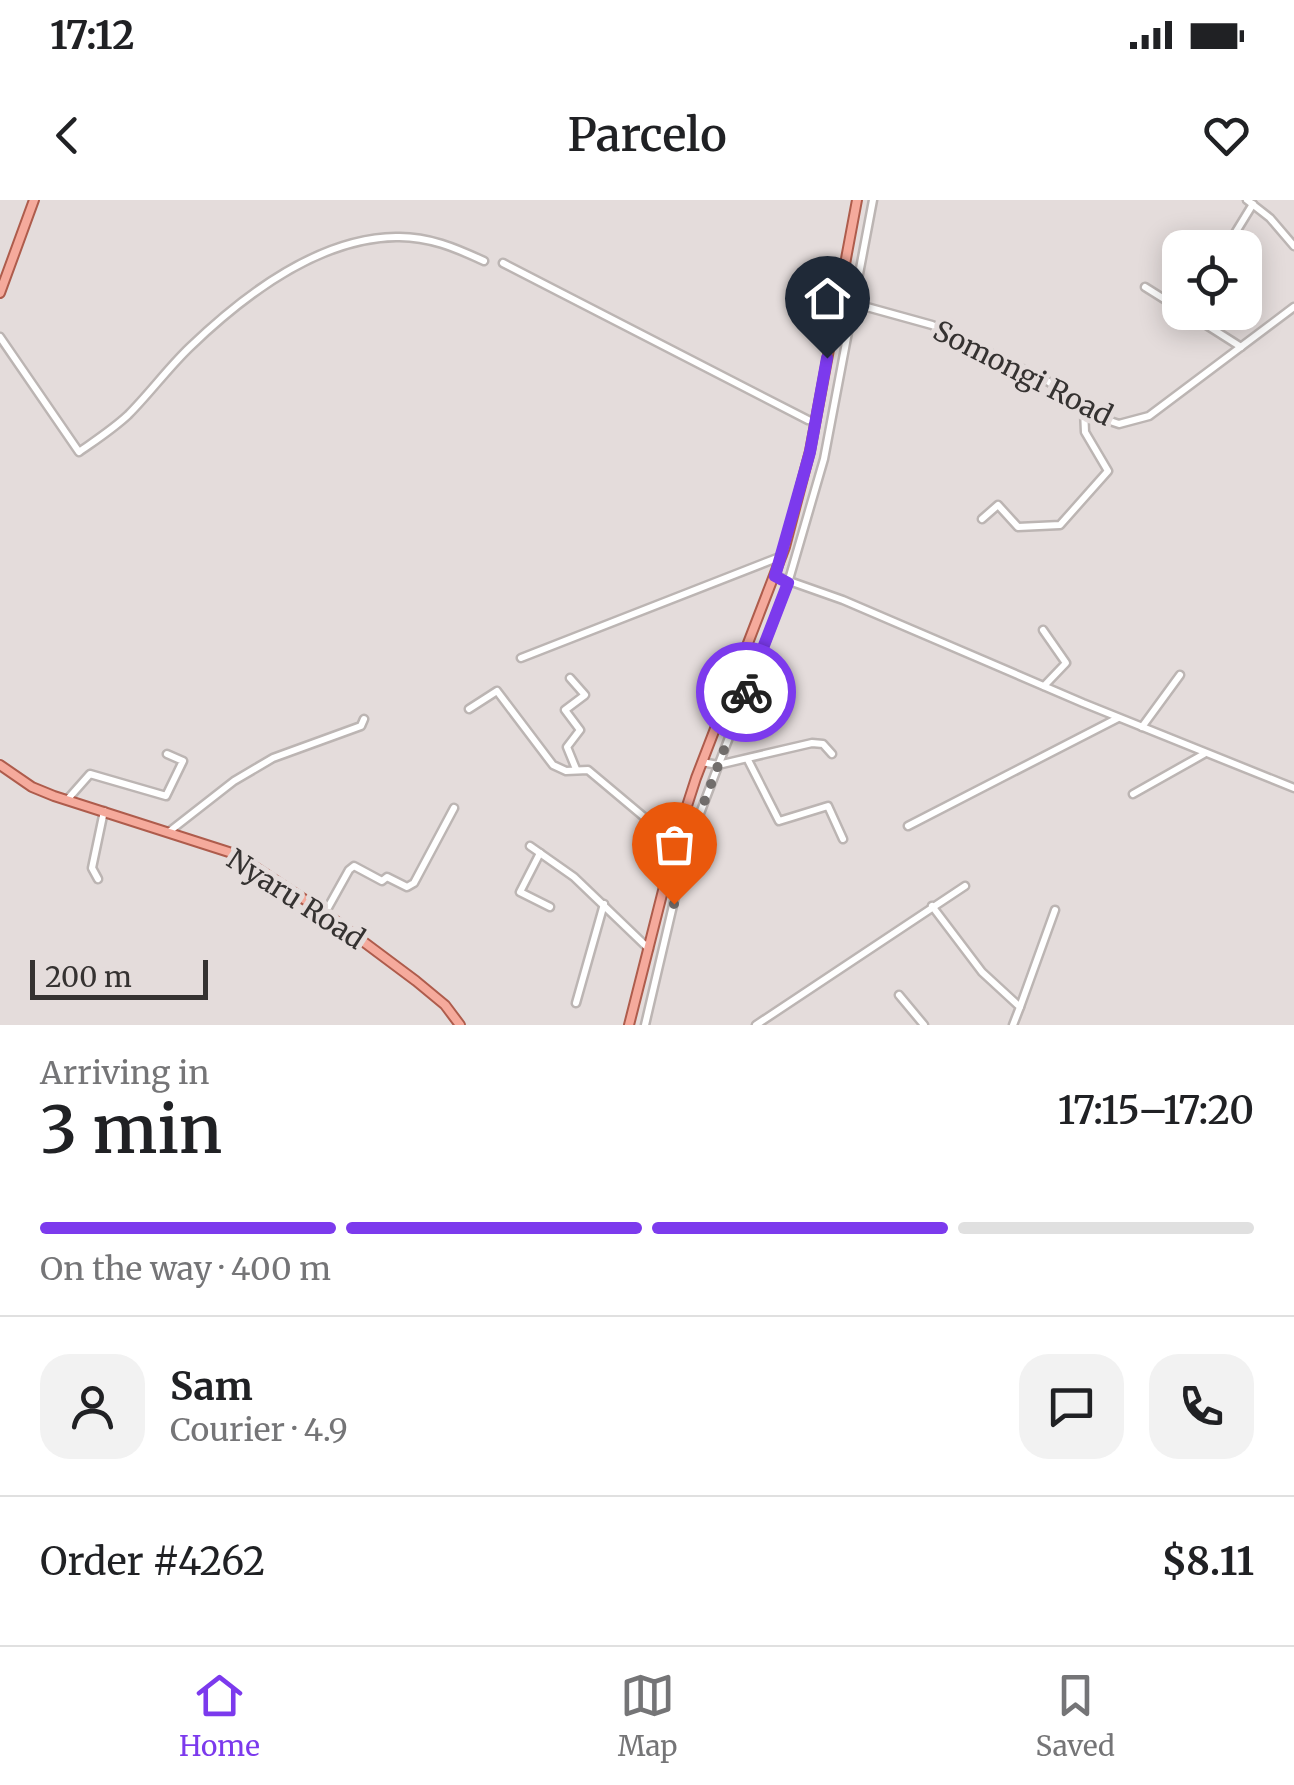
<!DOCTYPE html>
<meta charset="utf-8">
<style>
body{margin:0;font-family:Merriweather,serif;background:#f2f2f2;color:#202124;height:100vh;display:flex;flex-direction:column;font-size:38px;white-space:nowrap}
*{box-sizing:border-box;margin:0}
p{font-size:32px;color:#757577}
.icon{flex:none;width:55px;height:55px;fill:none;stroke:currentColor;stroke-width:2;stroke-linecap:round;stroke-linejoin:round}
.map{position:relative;height:825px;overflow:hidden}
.side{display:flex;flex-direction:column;background:#fff;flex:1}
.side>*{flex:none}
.fabs{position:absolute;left:1162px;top:30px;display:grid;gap:20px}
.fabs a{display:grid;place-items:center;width:100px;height:100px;border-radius:20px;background:#fff;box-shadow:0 5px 25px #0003;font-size:50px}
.scale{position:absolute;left:30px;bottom:25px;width:178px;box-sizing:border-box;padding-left:10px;border:5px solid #353231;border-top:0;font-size:28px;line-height:35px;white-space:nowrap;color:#353231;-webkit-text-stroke:8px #e4dcdb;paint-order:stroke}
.pin{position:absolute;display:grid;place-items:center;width:85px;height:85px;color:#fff;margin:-102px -42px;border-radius:50% 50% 50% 0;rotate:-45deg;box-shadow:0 0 10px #0007}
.pin .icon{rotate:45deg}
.courier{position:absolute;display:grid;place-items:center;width:100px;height:100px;margin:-50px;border:8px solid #7c3aed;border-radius:50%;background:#fff;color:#222;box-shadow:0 2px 12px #0007}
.head em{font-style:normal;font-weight:600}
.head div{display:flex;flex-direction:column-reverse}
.head{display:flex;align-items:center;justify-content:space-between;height:170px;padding:0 40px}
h1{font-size:65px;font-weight:600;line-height:75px}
.bar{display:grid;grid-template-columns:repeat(4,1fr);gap:15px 10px;align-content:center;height:120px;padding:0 40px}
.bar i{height:12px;border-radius:8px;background:#e0e0e0}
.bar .current{background:#7c3aed}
.bar p{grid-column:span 4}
.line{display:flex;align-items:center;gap:25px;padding:0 40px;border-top:2px solid #e0e0e0}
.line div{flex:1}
.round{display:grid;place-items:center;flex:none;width:105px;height:105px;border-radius:30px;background:#f2f2f2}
.status{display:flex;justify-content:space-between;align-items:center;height:70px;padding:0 50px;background:#fff;direction:ltr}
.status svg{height:28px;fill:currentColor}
header{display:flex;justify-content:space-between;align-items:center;height:130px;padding:0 40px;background:#fff;font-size:45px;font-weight:600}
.tab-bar{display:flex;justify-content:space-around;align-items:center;height:140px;border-top:2px solid #e0e0e0;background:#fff;font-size:28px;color:#757577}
.tab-bar a{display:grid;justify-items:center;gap:5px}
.tab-bar .current{color:#7c3aed}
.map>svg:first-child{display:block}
</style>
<div class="status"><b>17:12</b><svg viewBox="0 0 49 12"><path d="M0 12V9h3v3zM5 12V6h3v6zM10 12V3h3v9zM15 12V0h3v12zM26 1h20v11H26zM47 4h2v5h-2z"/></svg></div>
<header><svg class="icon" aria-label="back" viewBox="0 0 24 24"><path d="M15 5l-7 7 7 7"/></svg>Parcelo<svg class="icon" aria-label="heart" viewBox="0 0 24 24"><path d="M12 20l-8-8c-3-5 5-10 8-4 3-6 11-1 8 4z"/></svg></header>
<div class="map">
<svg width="1294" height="825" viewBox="0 0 1294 825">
<rect width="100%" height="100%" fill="#e4dcdb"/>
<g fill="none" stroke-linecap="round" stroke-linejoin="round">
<!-- minor casing -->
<g stroke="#bcb5b3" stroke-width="11">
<g id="minor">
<polyline points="1247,0 1270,18 1294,46"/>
<polyline points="1176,44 1185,48"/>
<polyline points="1226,48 1253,4"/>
<polyline points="503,63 808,220"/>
<polyline points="1145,87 1180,109"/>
<polyline points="838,99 932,125 1049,182 1095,216 1119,224 1149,216 1294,107"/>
<polyline points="1186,112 1241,147"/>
<path d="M0 137 79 252C96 240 113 229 128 215 150 193 168 168 190 147 244 95 319 38 396 37 428 36 456 48 484 61"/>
<polyline points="982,319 998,305 1018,327 1060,325 1108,271 1085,232 1084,210"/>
<polyline points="775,376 843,400 1083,503 1294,588"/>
<polyline points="1043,430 1066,463 1044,486"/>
<polyline points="521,458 782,356"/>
<polyline points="570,478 585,495 565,510 580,530 567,547 576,569"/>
<polyline points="469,509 497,491 553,565 566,571 588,570 675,643"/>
<polyline points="1142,527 1180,475"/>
<polyline points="748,560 779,621 828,606 843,639"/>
<polyline points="702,562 718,565 812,543 823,544 832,554"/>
<polyline points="1133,594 1204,554"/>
<polyline points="67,600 90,574 166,596 183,561 167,554"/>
<polyline points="908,626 1118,518"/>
<polyline points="170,631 234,581 273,558 361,526 364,519"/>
<polyline points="530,646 574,677 649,749"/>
<polyline points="540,653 520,692 550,707"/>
<polyline points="98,679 92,668 104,611"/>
<polyline points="932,706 982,772 1020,807 1013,825"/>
<polyline points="325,713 349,670 354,666 382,681 387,677 407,687 414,683 454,608"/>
<polyline points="899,795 924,825"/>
<polyline points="576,803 604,704"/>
<polyline points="1020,807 1055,710"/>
<polyline points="645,825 686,650 788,383 824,259 873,0"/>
<polyline points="756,825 965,686"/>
</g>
</g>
<!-- major casing -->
<g stroke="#ae5c4c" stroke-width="12">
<g id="major">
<polyline points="0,93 34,0"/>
<polyline points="0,565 32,587 54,596 235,654 325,713 416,781 445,805 460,825"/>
<polyline points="629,825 675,643 696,578 785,347 810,251 857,0"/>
</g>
</g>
<!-- minor -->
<use href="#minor" stroke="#fff" stroke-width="6"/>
<!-- major -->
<use href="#major" stroke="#f5aa9c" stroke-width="8"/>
</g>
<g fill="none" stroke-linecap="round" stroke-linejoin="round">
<!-- done -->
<polyline stroke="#726e6c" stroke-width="10" stroke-dasharray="0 18" points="674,704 686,650 746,492"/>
<!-- route -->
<polyline stroke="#7c3aed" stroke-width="12" points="746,492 788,383 775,376 810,252 827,158"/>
</g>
<g text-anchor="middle" stroke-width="10" stroke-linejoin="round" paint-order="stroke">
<!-- street labels -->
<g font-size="28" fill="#353231" stroke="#e4dcdb">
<text transform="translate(1023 173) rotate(27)" y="10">Somongi Road</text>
<text transform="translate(296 699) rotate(33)" y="10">Nyaru Road</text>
</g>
</g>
</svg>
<div class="fabs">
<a><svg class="icon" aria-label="locate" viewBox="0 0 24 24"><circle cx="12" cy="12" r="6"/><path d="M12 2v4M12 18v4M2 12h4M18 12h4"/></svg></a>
</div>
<div class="scale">200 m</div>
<div class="pin" style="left:674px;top:704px;background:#ea580c"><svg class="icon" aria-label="bag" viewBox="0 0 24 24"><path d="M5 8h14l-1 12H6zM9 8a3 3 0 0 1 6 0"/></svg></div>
<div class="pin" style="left:827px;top:158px;background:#1f2937"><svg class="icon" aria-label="home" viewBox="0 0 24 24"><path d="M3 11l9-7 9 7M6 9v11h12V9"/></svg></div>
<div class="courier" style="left:746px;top:492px"><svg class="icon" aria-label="bike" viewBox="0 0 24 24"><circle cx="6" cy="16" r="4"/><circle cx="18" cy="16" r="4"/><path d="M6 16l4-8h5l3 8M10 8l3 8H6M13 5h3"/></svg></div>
</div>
<section class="side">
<div class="head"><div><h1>3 min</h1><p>Arriving in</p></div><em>17:15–17:20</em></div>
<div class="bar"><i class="current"></i><i class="current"></i><i class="current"></i><i></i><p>On the way · 400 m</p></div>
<div class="line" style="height:180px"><a class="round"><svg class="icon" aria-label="person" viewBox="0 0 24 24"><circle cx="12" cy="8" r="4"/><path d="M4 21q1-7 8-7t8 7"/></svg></a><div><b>Sam</b><p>Courier · 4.9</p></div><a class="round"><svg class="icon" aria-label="chat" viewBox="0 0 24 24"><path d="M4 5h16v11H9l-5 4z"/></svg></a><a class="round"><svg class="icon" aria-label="phone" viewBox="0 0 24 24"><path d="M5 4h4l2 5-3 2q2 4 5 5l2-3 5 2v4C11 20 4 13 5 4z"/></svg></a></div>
<div class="line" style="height:130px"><div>Order #4262</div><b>$8.11</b></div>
</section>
<nav class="tab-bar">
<a class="current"><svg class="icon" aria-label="home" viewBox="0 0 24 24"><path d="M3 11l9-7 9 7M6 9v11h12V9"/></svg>Home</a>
<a><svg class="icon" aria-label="map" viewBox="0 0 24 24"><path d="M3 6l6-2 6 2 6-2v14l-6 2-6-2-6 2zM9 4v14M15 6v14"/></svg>Map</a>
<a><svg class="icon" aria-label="saved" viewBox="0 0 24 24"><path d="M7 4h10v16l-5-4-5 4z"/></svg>Saved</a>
</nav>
